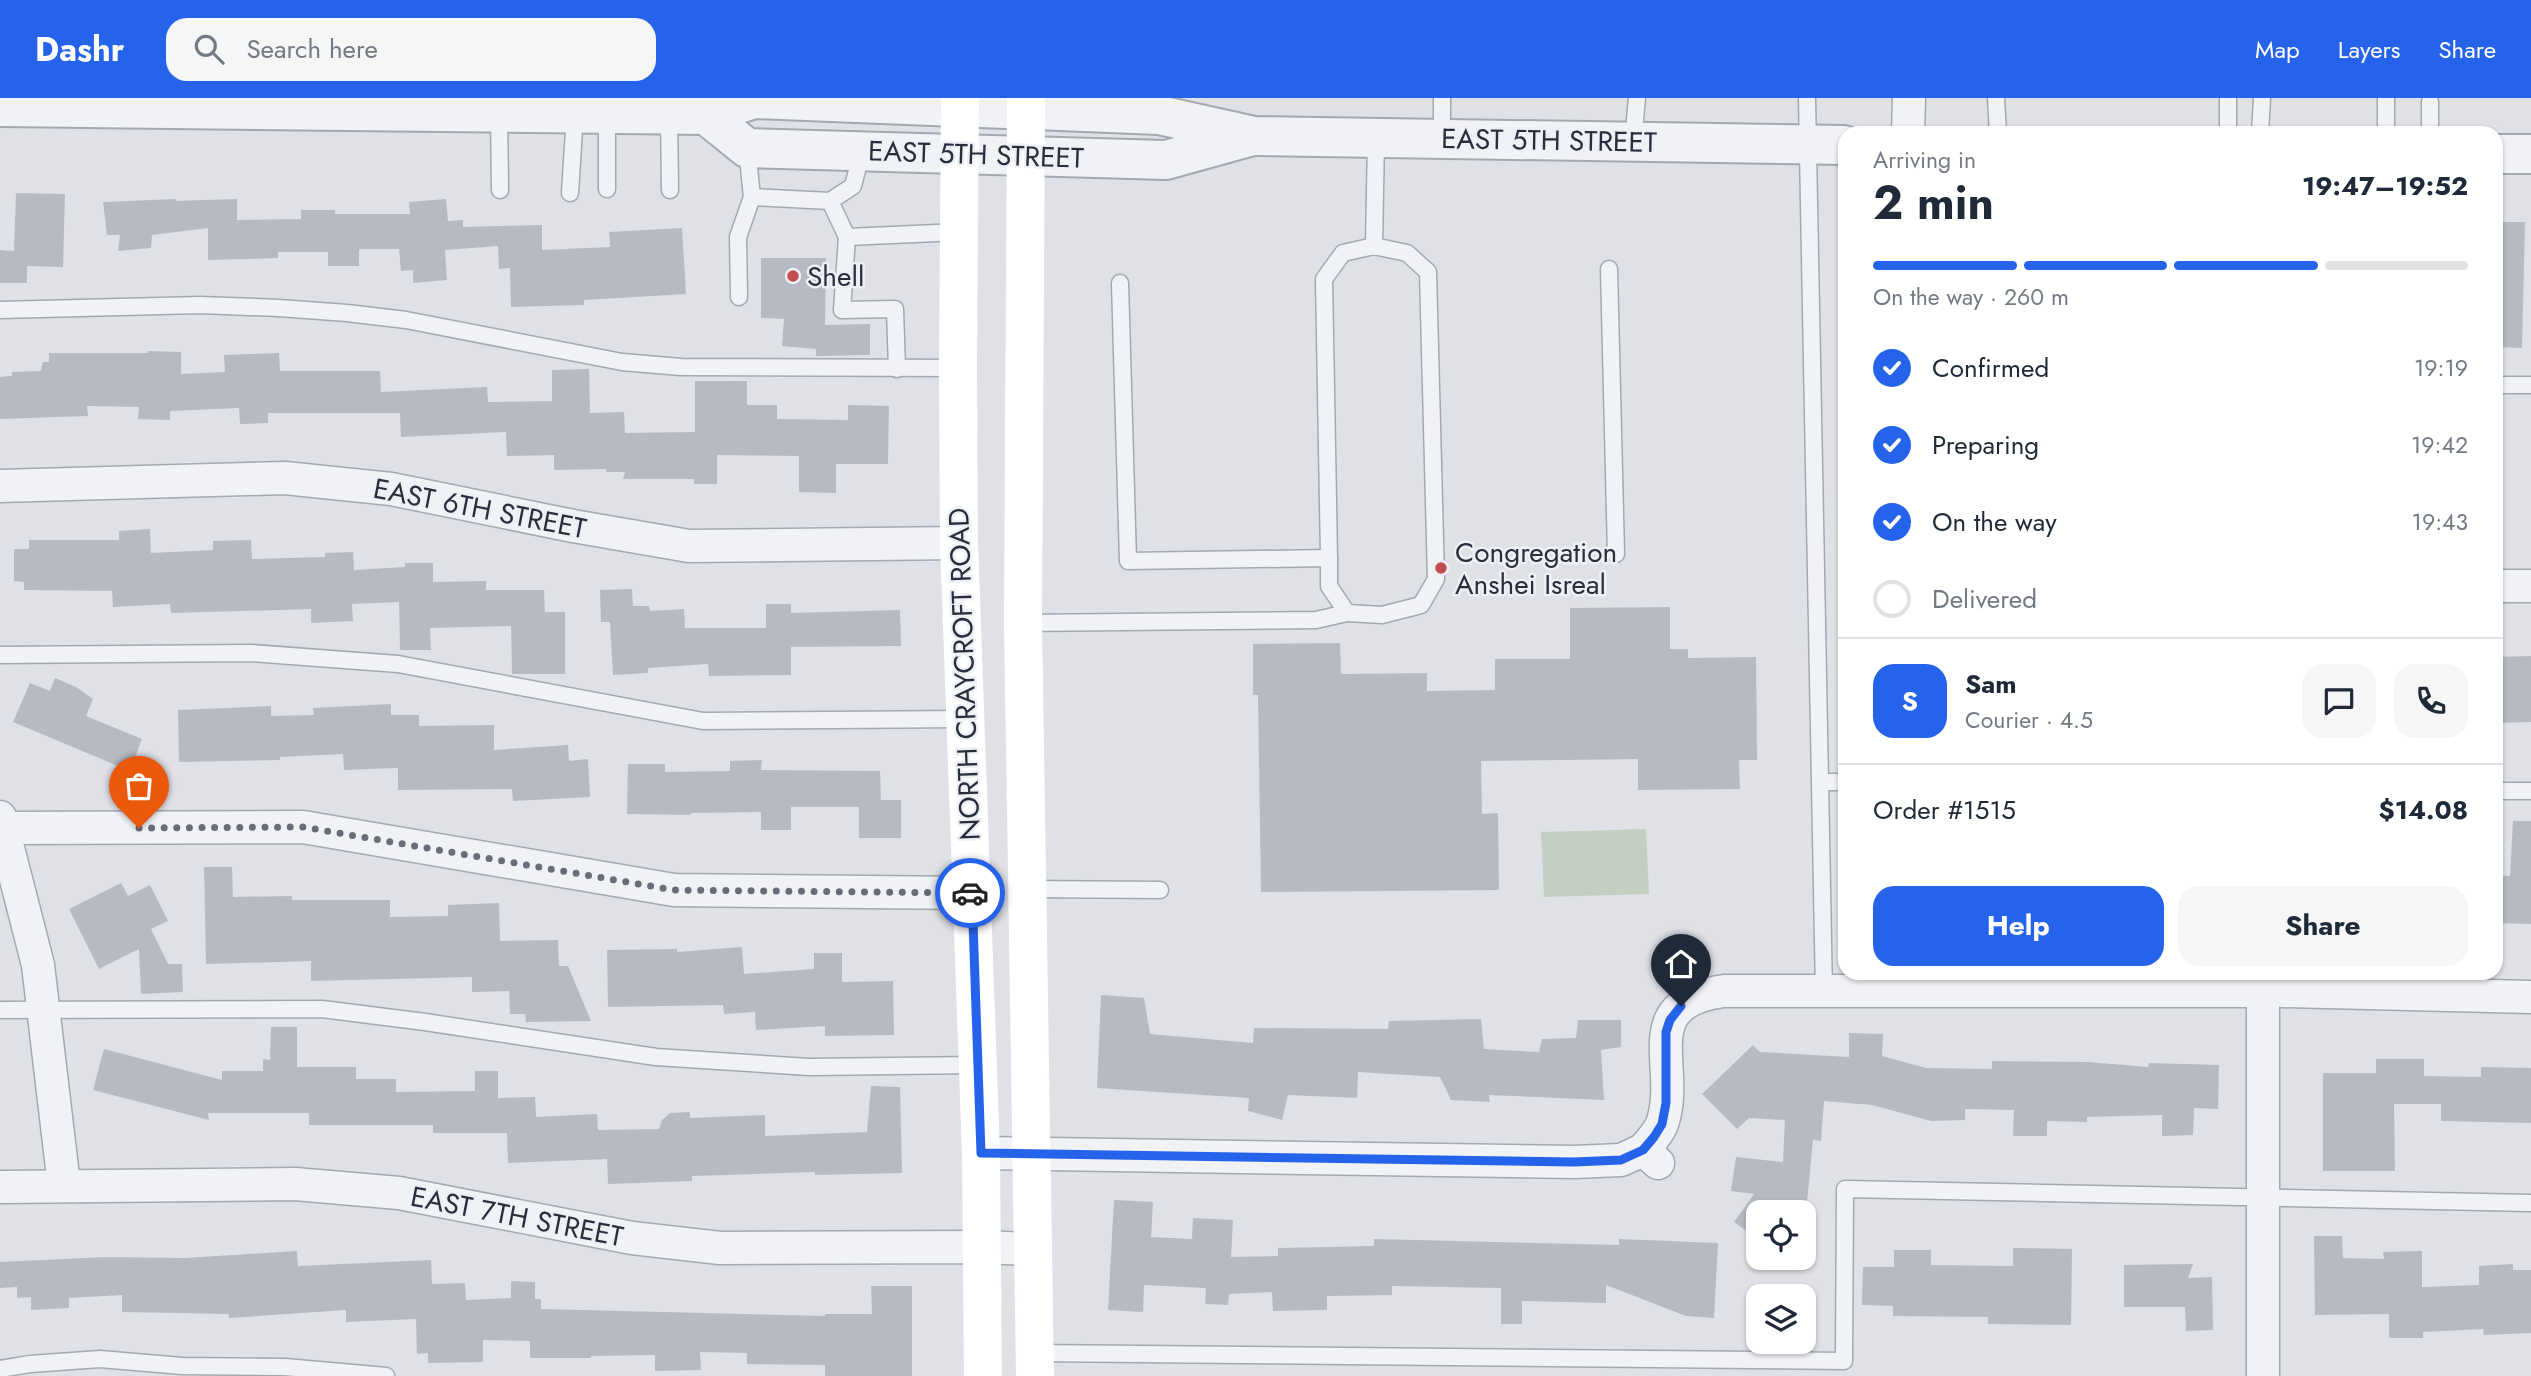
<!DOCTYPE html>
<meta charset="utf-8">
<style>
body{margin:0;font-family:Jost,sans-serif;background:#f6f6f7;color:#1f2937;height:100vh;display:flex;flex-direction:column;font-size:26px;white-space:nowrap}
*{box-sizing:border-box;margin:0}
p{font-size:23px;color:#747a83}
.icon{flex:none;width:38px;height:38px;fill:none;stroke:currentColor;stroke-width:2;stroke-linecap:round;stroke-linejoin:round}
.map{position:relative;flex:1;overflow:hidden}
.details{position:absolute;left:1838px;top:28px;width:665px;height:854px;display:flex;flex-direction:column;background:#fff;border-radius:21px;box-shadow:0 2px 5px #0004}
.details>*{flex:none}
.buttons{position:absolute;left:1746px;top:1102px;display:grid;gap:14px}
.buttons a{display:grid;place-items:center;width:70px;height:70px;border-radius:14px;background:#fff;box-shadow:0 2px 5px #0004;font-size:35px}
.pin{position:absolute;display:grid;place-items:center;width:60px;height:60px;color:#fff;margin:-72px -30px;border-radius:50% 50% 50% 0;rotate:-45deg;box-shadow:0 0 7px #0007}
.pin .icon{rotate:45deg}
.courier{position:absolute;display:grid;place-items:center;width:70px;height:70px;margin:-35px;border:5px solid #2563eb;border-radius:50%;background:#fff;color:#222;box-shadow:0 2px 9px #0007}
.headline em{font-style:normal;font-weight:700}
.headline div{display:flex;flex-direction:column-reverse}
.headline{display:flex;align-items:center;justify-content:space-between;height:119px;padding:0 35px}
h1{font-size:46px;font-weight:700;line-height:52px}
.bar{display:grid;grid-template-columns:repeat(4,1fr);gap:10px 7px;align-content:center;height:84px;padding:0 35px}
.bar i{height:9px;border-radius:5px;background:#e0e1e3}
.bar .current{background:#2563eb}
.bar p{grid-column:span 4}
.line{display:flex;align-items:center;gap:18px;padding:0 35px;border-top:2px solid #e0e1e3}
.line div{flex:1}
.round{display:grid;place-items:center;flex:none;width:74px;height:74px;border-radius:21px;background:#f6f6f7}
ol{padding:0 35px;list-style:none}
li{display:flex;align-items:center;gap:21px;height:77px}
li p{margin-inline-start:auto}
li .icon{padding:7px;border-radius:50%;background:#2563eb;color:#fff;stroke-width:4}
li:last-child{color:#747a83}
li i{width:38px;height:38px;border:4px solid #e0e1e3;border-radius:50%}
.button{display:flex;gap:14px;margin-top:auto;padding:14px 35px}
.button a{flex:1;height:80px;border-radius:21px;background:#2563eb;color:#fff;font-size:28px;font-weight:700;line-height:80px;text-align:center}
.button a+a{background:#f6f6f7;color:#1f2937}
header{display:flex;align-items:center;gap:42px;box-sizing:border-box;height:98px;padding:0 35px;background:#2563eb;color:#fff}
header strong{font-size:33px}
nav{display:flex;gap:38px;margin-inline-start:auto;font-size:24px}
.search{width:490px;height:63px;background:#f6f6f7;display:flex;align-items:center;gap:18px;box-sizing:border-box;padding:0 24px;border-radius:21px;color:#747a83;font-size:26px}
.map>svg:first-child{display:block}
</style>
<header>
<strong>Dashr</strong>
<div class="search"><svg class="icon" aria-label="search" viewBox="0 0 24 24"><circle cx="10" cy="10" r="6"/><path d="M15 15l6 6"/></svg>Search here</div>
<nav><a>Map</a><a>Layers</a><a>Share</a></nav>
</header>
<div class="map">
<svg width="2531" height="1278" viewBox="0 0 2531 1278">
<rect width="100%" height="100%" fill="#dfe1e7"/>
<!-- green -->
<polygon fill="#c3d0c1" points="1646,731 1649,796 1544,799 1541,734"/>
<!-- building -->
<g fill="#b7bac3">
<polygon points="16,95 65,96 63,169 27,168 27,185 0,185 0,152 14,153"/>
<polygon points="176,101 176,103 237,101 237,122 301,121 301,112 335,112 335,116 410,116 409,104 446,101 448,123 463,122 463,129 542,127 542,152 610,149 609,134 682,130 686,196 584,202 584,207 511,209 510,170 499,171 498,148 445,152 447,182 413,185 413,172 401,173 399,151 359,151 359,168 328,168 328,154 278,154 278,160 208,162 208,130 152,137 151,150 118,153 120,137 107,137 103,104"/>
<polygon points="2496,124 2525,124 2522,250 2496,249"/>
<polygon points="761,160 826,160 825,227 870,226 870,257 816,258 816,251 782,248 784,221 761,220"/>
<polygon points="148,253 181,254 181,276 225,274 224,257 279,255 280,273 380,273 381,294 487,289 488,304 552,303 552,272 589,271 590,315 624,314 625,335 695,334 695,283 747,283 747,307 777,307 777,321 848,322 848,307 889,308 888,366 836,366 836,395 799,394 799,358 717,357 717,386 694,386 694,381 623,381 625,374 606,374 606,371 554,372 554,357 507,358 506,334 401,339 400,315 268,315 268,325 240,326 239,310 170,313 170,322 138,321 139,309 87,308 88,318 0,321 0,279 12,278 12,274 41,273 43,264 49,264 49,255 148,255"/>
<polygon points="150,431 151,455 213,452 213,443 251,442 252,461 325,459 325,455 353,454 354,472 405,469 405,465 433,465 433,484 486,483 486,492 544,492 545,514 565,514 565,576 512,576 511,528 430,530 431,552 400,552 399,504 352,506 353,523 311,525 311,511 171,515 170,506 113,509 112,493 24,492 24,484 14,483 14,451 29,451 29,442 119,442 119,433"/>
<polygon points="632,491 633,508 649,508 650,513 684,511 685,530 766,530 766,506 791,506 791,515 900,512 901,548 791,549 791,577 709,578 708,566 648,570 648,575 613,577 610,524 601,524 600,492"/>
<polygon points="1670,509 1670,551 1688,551 1688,560 1756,559 1757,662 1739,662 1740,691 1638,692 1638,661 1481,663 1482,716 1498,715 1499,792 1261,794 1258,597 1253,597 1253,546 1340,545 1341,576 1427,575 1427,593 1495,592 1495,561 1570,561 1570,510"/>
<polygon points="2531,558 2531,624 2496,625 2496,559"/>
<polygon points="55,580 76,589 93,601 86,618 142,641 130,673 13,624 30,585 50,593"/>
<polygon points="391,606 391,617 419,617 419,628 494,627 494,652 568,647 569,663 588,661 590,699 513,703 512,691 398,692 398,670 344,672 343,656 280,659 280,662 179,664 178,612 271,608 271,618 314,617 313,610"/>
<polygon points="762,662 761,672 880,673 881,702 901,702 901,740 859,740 859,709 791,709 791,732 761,732 761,714 691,715 691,717 627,716 628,666 665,666 665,674 730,673 730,663"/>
<polygon points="2513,723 2531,723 2531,826 2496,825 2496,777 2510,778"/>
<polygon points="204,769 232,769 233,799 292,798 292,802 390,802 390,819 448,818 448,807 499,805 500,843 558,842 559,868 568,868 591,923 526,924 525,916 510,916 509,893 472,894 472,879 311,883 311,863 206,866"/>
<polygon points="121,785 128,798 150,787 168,823 151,831 168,866 182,866 183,894 141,896 139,851 99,871 69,811"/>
<polygon points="742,849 744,876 814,871 814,855 842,855 842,884 893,883 894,937 825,938 825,928 756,932 755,914 724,916 723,907 608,909 607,852 677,851 677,854"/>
<polygon points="1101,897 1144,900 1150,936 1253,945 1254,930 1388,931 1389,923 1481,921 1484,951 1539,954 1542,941 1576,940 1578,922 1621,922 1621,949 1601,952 1604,1002 1489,997 1490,1004 1451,1002 1440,979 1358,974 1357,1000 1288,997 1282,1022 1248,1013 1249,1000 1097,990"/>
<polygon points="271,929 297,929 297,969 356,969 356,981 396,981 396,994 475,993 475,973 498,973 498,1000 535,999 536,1019 597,1016 598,1032 659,1031 662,1022 670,1015 690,1014 690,1020 765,1017 765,1038 867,1034 871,988 900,989 902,1075 815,1077 815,1074 692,1078 692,1083 608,1086 607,1061 508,1065 507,1035 433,1035 433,1027 309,1027 309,1015 208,1015 209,1022 93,992 104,951 222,982 222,973 263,973 263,961 270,962"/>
<polygon points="1849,935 1883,936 1882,958 1926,970 1992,971 1992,963 2088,964 2148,969 2149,965 2219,967 2218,1011 2194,1010 2193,1037 2162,1038 2162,1017 2087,1019 2087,1024 2047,1023 2047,1038 2013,1038 2014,1012 1965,1011 1965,1022 1931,1023 1872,1007 1824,1003 1821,1043 1813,1042 1806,1115 1759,1115 1759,1142 1734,1124 1754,1096 1731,1093 1736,1059 1783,1064 1785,1022 1749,1020 1737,1031 1702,996 1753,947 1760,954 1849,959"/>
<polygon points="2376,961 2424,961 2424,978 2481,979 2481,969 2531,970 2531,1025 2441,1023 2441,1006 2394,1006 2395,1073 2323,1073 2323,975 2376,975"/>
<polygon points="1114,1102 1153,1104 1151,1139 1192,1141 1193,1120 1233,1122 1231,1159 1278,1158 1278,1150 1374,1148 1374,1141 1619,1147 1619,1141 1718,1145 1714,1220 1686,1218 1606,1187 1606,1205 1522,1203 1522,1226 1501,1226 1501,1190 1392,1188 1392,1197 1327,1198 1327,1212 1273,1213 1272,1194 1229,1196 1228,1207 1205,1206 1206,1190 1144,1187 1143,1214 1108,1212"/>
<polygon points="2314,1138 2342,1138 2343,1160 2384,1161 2383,1154 2422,1153 2422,1189 2479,1187 2479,1168 2513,1166 2513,1172 2531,1172 2531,1235 2484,1237 2483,1231 2423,1234 2423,1240 2389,1240 2389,1216 2315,1217"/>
<polygon points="2013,1150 2072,1151 2071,1227 1988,1226 1988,1219 1893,1218 1893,1208 1862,1207 1863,1169 1894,1169 1894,1152 1931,1152 1931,1167 2013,1168"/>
<polygon points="297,1153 298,1168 431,1162 432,1186 465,1185 466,1202 511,1200 511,1183 535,1184 535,1201 541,1201 541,1211 825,1218 825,1216 872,1216 871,1188 912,1188 912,1278 825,1278 825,1267 747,1266 747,1255 700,1254 701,1272 655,1273 655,1257 591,1258 591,1260 530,1260 530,1243 483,1242 483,1264 428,1265 428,1255 417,1256 416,1221 346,1224 346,1212 229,1220 229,1216 122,1214 122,1197 69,1200 69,1210 31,1212 31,1199 17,1200 17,1189 0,1190 0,1164 106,1159 185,1160"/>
<polygon points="2193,1166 2188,1180 2212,1179 2213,1232 2186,1233 2185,1209 2124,1209 2124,1167"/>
</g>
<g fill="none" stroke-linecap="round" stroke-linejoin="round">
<!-- service casing -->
<g stroke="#a5a8b1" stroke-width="19">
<g id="service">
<polyline points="1807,0 1824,895"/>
<polyline points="1996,0 1998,35"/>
<polyline points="499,15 500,92"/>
<polyline points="669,17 670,92"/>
<polyline points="2228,35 2228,0"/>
<polyline points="2260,35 2262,0"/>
<polyline points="2386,35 2386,0"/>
<polyline points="2430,35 2430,4"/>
<polyline points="1442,41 1442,0"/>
<polyline points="1633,44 1637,0"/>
<polyline points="747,50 752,99 830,103 847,139 842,212 895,211 897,271"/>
<polyline points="607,91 607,16"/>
<polyline points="570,95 575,16"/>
<polyline points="830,103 853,88 862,53"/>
<polyline points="847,139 959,134"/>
<polygon points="1374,148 1407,155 1428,174 1436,481 1421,507 1382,517 1347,515 1329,488 1329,460 1324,181 1343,155"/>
<polyline points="1374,148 1376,40"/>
<polyline points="1609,171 1616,456"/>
<polyline points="1120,185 1128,463 1329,460"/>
<polyline points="739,199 738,139 752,99"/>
<polyline points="0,212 200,207 279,210 347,215 406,222 622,264 681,269 958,270"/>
<polyline points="2496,287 2531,287"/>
<polyline points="1023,525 1316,522 1347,515"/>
<polyline points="0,557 252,555 398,566 703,623 965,621"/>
<polyline points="1821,684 1844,684"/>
<polyline points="2496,693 2531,693"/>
<polyline points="1026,791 1160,792"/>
<polyline points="0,912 322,911 425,924 656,959 809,969 977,967"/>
<polyline points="1034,1255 1844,1263 1845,1091 2531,1105"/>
<polyline points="0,1271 30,1266 100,1261 182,1268 285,1269 386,1278"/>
</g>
</g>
<!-- minor casing -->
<g stroke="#a5a8b1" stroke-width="35">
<g id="minor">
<polyline points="1908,35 1909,0"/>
<polyline points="0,388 285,380 391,391 573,428 689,448 959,445"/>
<polyline points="2496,488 2531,488"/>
<polyline points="0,719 38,867 64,1087"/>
<polyline points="0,730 303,729 674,792 972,795"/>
<polyline points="2265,875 2265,876"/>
<polyline points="2282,893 2531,899"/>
<polyline points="981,1055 1574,1064 1621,1062 1643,1052"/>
<path d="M1658 1065 1643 1052C1650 1044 1658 1036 1662 1026 1682 969 1632 905 1724 893H2250"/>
<polyline points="0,1089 295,1086 399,1095 632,1140 720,1150 982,1149 1033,1151"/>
<polyline points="2263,1278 2263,908"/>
</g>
</g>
<!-- tertiary casing -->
<g stroke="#a5a8b1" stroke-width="42">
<g id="tertiary">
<polyline points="0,9 706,17 754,1 1159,17 1254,38 1844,47"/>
<polyline points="706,17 747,50 1166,62 1249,39"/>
<polyline points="2496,56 2531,56"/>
</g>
</g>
<!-- service -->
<use href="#service" stroke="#f1f2f6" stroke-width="16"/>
<!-- minor -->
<use href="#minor" stroke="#f1f2f6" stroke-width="32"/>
<!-- tertiary -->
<use href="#tertiary" stroke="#f1f2f6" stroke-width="38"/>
<!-- secondary -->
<g stroke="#fff" stroke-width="38">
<polyline points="960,0 958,270 959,445 981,1055 983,1278"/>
<polyline points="1026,0 1023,525 1035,1278"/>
</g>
</g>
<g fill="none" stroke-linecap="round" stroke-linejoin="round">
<!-- done -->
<polyline stroke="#696d78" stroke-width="7" stroke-dasharray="0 12.6" points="139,730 303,729 674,792 970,795"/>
<!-- route -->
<polyline stroke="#2563eb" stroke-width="9" points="970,795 972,795 981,1055 1574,1064 1621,1062 1643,1052 1654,1039 1662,1026 1666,1005 1666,934 1670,922 1681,908"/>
</g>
<!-- markers -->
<g fill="#c14f52" stroke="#eef0f5" stroke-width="2.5">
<circle cx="793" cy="178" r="7"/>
<circle cx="1441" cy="470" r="7"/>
</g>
<g text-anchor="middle" stroke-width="5" stroke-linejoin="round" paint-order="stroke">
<!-- street labels -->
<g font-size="28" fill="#292e3d" stroke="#eef0f5">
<text transform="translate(1549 42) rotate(1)" y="10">EAST 5TH STREET</text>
<text transform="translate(976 56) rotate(2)" y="10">EAST 5TH STREET</text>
<text transform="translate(480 410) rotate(11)" y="10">EAST 6TH STREET</text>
<text transform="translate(964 576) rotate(-92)" y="10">NORTH CRAYCROFT ROAD</text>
<text transform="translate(517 1118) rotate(11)" y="10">EAST 7TH STREET</text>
</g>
<!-- poi labels -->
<g font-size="28" fill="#292e3d" stroke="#eef0f5" text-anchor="start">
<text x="807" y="188">Shell</text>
<text x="1455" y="464">Congregation<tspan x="1455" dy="32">Anshei Isreal</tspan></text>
</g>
</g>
</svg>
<div class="buttons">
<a><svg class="icon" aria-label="locate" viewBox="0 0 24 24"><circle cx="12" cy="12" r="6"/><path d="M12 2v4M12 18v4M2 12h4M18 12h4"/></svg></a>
<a><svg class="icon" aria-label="layers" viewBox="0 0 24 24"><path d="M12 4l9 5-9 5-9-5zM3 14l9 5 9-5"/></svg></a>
</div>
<div class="pin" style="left:139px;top:730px;background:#ea580c"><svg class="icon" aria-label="bag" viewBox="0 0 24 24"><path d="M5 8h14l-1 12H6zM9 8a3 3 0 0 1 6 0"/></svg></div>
<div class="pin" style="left:1681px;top:908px;background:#1f2937"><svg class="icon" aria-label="home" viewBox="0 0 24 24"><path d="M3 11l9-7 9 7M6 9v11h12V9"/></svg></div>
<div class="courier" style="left:970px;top:795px"><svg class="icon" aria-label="car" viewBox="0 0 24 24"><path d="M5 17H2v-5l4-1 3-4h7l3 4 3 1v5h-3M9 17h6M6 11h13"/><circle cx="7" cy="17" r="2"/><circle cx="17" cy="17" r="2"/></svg></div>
<section class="details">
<div class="headline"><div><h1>2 min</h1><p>Arriving in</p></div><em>19:47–19:52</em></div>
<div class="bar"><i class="current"></i><i class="current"></i><i class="current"></i><i></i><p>On the way · 260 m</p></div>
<ol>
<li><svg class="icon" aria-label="check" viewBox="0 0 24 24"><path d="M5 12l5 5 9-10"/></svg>Confirmed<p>19:19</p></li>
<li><svg class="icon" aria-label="check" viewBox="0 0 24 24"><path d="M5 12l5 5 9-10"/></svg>Preparing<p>19:42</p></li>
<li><svg class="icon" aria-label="check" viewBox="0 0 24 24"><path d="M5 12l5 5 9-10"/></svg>On the way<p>19:43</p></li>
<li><i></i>Delivered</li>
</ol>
<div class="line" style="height:126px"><b class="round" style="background:#2563eb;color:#fff">S</b><div><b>Sam</b><p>Courier · 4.5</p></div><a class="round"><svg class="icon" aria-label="chat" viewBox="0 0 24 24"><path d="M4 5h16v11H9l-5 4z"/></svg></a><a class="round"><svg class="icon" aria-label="phone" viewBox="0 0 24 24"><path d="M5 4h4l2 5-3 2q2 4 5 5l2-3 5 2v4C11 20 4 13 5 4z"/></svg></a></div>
<div class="line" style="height:91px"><div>Order #1515</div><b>$14.08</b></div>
<div class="button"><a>Help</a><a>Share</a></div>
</section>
</div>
